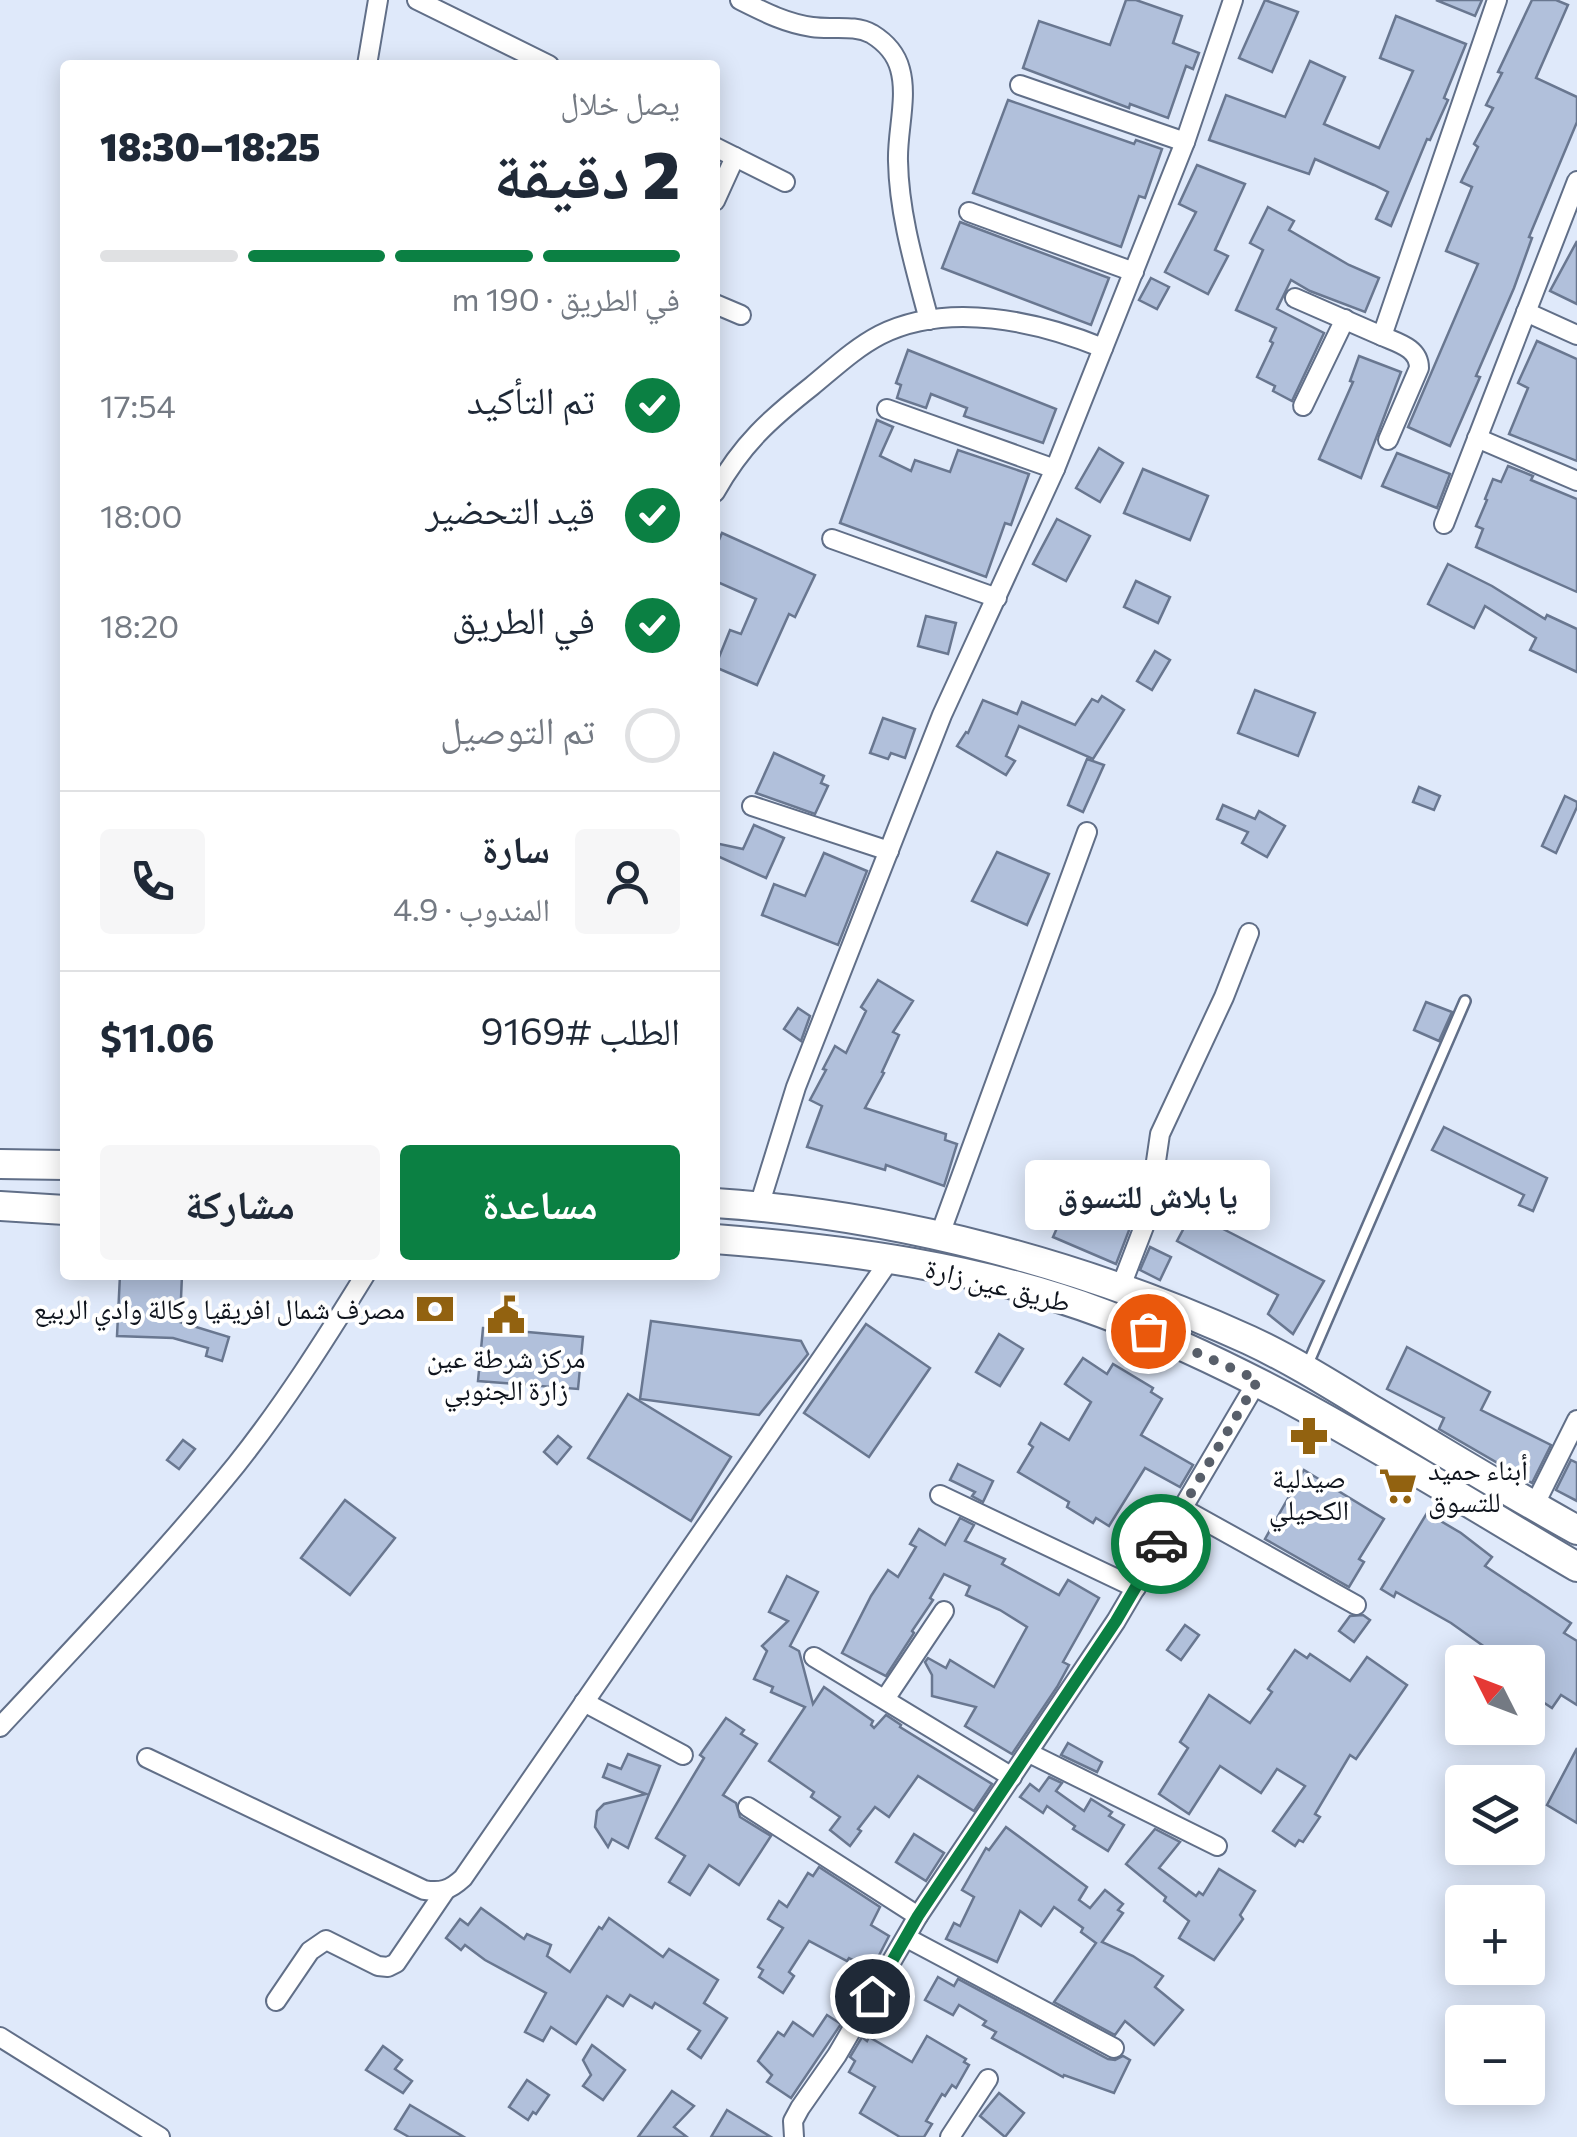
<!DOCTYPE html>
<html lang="ar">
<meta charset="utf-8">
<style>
body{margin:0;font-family:Commissioner,"Noto Naskh Arabic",sans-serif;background:#f6f6f7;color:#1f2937;direction:rtl;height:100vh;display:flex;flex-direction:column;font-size:38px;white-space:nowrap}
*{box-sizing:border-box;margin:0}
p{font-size:32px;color:#747a83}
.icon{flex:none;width:55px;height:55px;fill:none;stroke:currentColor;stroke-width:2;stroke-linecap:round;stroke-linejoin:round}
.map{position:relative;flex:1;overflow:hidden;direction:ltr}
.details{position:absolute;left:60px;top:60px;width:660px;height:1220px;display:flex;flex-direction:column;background:#fff;border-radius:10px;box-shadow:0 5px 25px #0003;direction:rtl}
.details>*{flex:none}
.needle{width:65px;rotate:312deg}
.buttons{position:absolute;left:1445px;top:1645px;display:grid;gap:20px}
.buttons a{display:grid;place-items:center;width:100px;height:100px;border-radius:10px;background:#fff;box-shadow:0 5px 25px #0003;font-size:50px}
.pin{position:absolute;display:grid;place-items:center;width:85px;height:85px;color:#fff;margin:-42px;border:5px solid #fff;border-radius:50%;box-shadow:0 2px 10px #0007}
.courier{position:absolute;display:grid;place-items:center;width:100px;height:100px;margin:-50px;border:8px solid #0b8043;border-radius:50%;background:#fff;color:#222;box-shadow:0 2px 12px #0007}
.bubble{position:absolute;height:70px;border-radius:10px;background:#fff;box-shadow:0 5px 25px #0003;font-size:32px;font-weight:800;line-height:70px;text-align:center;direction:rtl}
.overview em{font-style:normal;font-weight:800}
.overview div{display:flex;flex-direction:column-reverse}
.overview{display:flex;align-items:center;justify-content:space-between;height:170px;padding:0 40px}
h1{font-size:65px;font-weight:800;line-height:75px}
.bar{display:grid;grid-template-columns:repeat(4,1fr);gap:15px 10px;align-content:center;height:120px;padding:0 40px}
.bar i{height:12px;border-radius:8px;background:#e0e1e3}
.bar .active{background:#0b8043}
.bar p{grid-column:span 4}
.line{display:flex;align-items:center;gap:25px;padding:0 40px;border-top:2px solid #e0e1e3}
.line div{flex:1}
.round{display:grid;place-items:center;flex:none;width:105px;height:105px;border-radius:10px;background:#f6f6f7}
ol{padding:0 40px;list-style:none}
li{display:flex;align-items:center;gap:30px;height:110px}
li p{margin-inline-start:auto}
li .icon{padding:10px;border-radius:50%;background:#0b8043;color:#fff;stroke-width:4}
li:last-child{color:#747a83}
li i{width:55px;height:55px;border:5px solid #e0e1e3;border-radius:50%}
.button{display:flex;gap:20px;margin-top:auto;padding:20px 40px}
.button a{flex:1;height:115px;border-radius:10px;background:#0b8043;color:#fff;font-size:40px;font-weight:800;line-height:115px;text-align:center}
.button a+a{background:#f6f6f7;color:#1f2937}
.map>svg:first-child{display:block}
</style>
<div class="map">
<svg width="1577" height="2137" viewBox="0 0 1577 2137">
<rect width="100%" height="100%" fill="#dfe9fa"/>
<!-- building -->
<g fill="#b1c0db" stroke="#697790" stroke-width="2.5">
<polygon points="1126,0 1136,0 1182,16 1173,43 1199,53 1193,69 1186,66 1168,118 1130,104 1129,108 1023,68 1039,21 1110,45"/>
<polygon points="1265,0 1298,12 1272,72 1239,58"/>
<polygon points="1436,0 1482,0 1475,16"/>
<polygon points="1532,0 1556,0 1568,5 1536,78 1577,97 1577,122 1529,237 1532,238 1514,288 1476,376 1480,377 1450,446 1408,427 1478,264 1446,251 1472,187 1461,182 1478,147 1474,144 1493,108 1486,105 1502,73 1498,72"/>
<polygon points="1396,16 1466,44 1444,98 1448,100 1430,140 1427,139 1391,226 1376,219 1388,192 1374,185 1315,159 1309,174 1209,140 1226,95 1285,117 1310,61 1345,77 1324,124 1379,148 1413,71 1380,58"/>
<polygon points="1008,100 1134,144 1136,140 1162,149 1145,198 1139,196 1121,247 973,193"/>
<polygon points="1197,165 1245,184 1215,250 1228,256 1208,294 1165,272 1196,212 1179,204"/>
<polygon points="1268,207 1294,221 1289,230 1349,265 1379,278 1365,312 1310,291 1291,280 1277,309 1324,333 1292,401 1273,391 1275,386 1257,377 1273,343 1270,341 1276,328 1236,310 1263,250 1250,243"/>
<polygon points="960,222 1109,278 1091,325 942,268"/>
<polygon points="1577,241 1577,304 1550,291"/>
<polygon points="1151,278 1169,287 1157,309 1139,300"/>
<polygon points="1537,341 1577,359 1577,461 1509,434 1528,388 1518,383"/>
<polygon points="908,350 1056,409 1043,443 964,416 967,408 931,394 926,408 897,398 901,385 896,383"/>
<polygon points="1359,356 1401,372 1361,478 1319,459 1353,382 1350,381"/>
<polygon points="877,420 893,427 880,456 911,471 915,460 950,472 958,450 1029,474 1011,525 1005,523 986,577 840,523"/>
<polygon points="1099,448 1123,463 1100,502 1076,488"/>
<polygon points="1397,453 1450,474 1437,508 1382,486"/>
<polygon points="1508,466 1533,476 1531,480 1577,499 1577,592 1476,547 1483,529 1476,526 1487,500 1485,499 1493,479 1501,482"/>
<polygon points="1143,469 1208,496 1190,540 1124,513"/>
<polygon points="1057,519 1090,536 1066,581 1033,564"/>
<polygon points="722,533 815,575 795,617 789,614 757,685 715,667 730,630 741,634 756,599 715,581 715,549"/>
<polygon points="1448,564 1492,586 1545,619 1547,615 1577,629 1577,672 1530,650 1536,638 1485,606 1474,628 1428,604"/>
<polygon points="1136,581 1170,597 1158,623 1124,607"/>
<polygon points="926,616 956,623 948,654 918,646"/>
<polygon points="1155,651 1170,660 1152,690 1137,681"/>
<polygon points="1255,690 1315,713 1298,756 1238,733"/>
<polygon points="1102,696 1124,710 1093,759 1019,726 1006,756 1015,761 1006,775 957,746 966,732 968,733 983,700 1017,714 1022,702 1075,725 1092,699 1098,702"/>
<polygon points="883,718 915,729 905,758 891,753 888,759 870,753"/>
<polygon points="774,753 824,776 821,783 828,786 815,814 756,793"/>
<polygon points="1087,759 1104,765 1083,812 1068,805"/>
<polygon points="1419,787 1440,796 1434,810 1413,802"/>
<polygon points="1565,796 1577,802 1577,807 1556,853 1542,846"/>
<polygon points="1223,805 1255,819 1259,811 1285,826 1267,857 1242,843 1248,832 1217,819"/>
<polygon points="754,825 784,838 766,878 715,855 715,843 743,849"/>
<polygon points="997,852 1049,874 1027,925 972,901"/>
<polygon points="824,853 867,871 838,945 762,915 774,884 805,896"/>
<polygon points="878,980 913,1001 893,1032 899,1035 882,1072 884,1073 865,1108 946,1134 945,1140 957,1144 944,1186 886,1165 885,1170 807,1147 822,1106 810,1100 826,1070 823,1069 835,1046 846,1053 866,1011 861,1007"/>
<polygon points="1426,1002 1452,1012 1439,1041 1414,1030"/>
<polygon points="798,1008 810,1016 801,1041 784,1029"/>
<polygon points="1444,1127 1547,1178 1533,1211 1519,1205 1524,1195 1432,1150"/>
<polygon points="1072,1194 1133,1220 1116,1264 1053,1237"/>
<polygon points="1192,1213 1324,1281 1293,1334 1268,1314 1278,1295 1177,1241"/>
<polygon points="1150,1247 1171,1257 1160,1280 1140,1270"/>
<polygon points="120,1275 182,1275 180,1322 229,1337 222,1361 206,1356 208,1348 173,1338 117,1336"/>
<polygon points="651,1321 801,1341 808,1354 759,1415 640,1399"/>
<polygon points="866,1324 930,1368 869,1457 804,1413"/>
<polygon points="483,1328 583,1337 578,1389 478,1381"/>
<polygon points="999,1334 1023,1349 1000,1386 976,1372"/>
<polygon points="1407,1347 1490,1392 1481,1410 1551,1445 1532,1483 1439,1429 1444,1418 1387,1389"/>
<polygon points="1083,1358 1107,1374 1113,1364 1153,1388 1151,1392 1162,1399 1141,1435 1193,1465 1180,1487 1145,1468 1109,1526 1096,1518 1093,1523 1067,1507 1069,1502 1018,1472 1033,1447 1029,1444 1041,1423 1069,1440 1091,1402 1065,1384"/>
<polygon points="628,1394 731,1457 691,1521 588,1458"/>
<polygon points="558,1436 571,1447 557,1464 544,1452"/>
<polygon points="183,1440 195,1449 179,1469 167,1460"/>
<polygon points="1571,1460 1577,1463 1577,1501 1556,1490"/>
<polygon points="958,1464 993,1481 983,1502 972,1496 975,1492 950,1480"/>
<polygon points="1304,1470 1384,1519 1359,1559 1364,1562 1349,1587 1265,1539"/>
<polygon points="345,1500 395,1538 350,1595 301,1558"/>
<polygon points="1427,1513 1461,1533 1492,1557 1485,1566 1571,1623 1564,1633 1577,1641 1577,1705 1561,1695 1552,1708 1532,1695 1539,1684 1528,1677 1528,1662 1506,1662 1451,1623 1396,1592 1394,1597 1381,1589"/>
<polygon points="960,1518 974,1525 965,1541 1005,1559 1002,1564 1059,1595 1068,1580 1099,1598 1063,1662 1069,1665 1057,1687 1012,1754 965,1726 976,1707 932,1696 932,1675 925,1662 928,1658 946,1668 950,1660 994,1687 1027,1627 1000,1610 966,1595 970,1586 944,1574 930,1598 933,1600 912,1631 914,1633 886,1676 842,1653 871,1596 888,1570 898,1577 916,1547 910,1544 919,1529 945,1545"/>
<polygon points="787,1576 818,1592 790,1646 799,1651 813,1704 824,1687 873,1721 871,1725 874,1728 886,1715 901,1725 900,1727 992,1784 974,1811 918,1776 889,1817 875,1807 858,1829 861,1831 850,1846 830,1830 840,1817 811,1797 814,1792 769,1761 805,1707 771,1692 773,1687 754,1679 767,1651 762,1646 788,1621 769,1612"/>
<polygon points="1363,1615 1370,1620 1354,1642 1339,1631 1350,1616"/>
<polygon points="1185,1625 1199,1635 1181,1660 1167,1650"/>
<polygon points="1295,1650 1307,1658 1310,1654 1350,1681 1367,1657 1407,1685 1356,1759 1350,1755 1315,1814 1320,1817 1303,1842 1299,1840 1295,1846 1273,1831 1305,1786 1277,1769 1261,1793 1220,1766 1189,1814 1159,1794 1188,1748 1180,1742 1209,1695 1250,1723 1272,1692 1268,1689"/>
<polygon points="726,1718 744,1730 741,1734 757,1744 723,1795 736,1803 740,1817 771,1836 739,1885 709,1865 690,1895 669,1882 685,1856 656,1838 704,1758 700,1755"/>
<polygon points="1068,1743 1102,1762 1097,1772 1061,1755"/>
<polygon points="1577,1748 1577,1823 1547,1805"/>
<polygon points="628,1754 660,1766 628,1848 612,1839 608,1847 595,1827 597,1811 604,1804 646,1794 603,1777 608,1764 621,1769"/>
<polygon points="1049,1777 1062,1783 1056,1791 1084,1811 1091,1799 1112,1812 1109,1816 1124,1825 1108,1851 1073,1829 1075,1826 1047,1806 1043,1813 1020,1797 1030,1784 1039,1791"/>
<polygon points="1006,1827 1087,1887 1079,1900 1090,1908 1105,1890 1123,1904 1118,1910 1123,1913 1102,1942 1133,1956 1163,1976 1155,1987 1183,2010 1154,2045 1125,2021 1115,2035 1054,2002 1096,1943 1081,1932 1083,1928 1054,1907 1041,1926 1020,1911 997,1962 946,1939 954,1923 960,1926 974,1897 962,1890 986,1848 989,1850"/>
<polygon points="1155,1829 1180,1842 1159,1868 1196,1896 1199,1892 1203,1895 1219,1869 1255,1891 1240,1915 1243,1919 1214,1960 1179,1938 1189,1921 1164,1901 1166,1897 1126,1864"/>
<polygon points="914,1834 944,1853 926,1881 896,1862"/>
<polygon points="819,1867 880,1907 871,1925 889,1936 873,1967 860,1960 859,1963 849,1958 847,1961 809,1941 789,1972 794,1976 783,1993 759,1977 763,1970 758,1967 783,1928 768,1919 779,1901 787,1907 808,1873 813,1876"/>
<polygon points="481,1908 524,1939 527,1934 551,1945 547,1956 570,1972 599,1927 602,1929 609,1918 663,1957 669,1949 718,1980 704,2003 727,2018 701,2058 688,2049 700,2031 655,2003 652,2008 630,1995 623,2006 607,1996 576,2044 551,2027 543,2041 525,2032 546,1993 485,1960 465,1945 461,1950 446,1938 460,1919 468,1925"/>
<polygon points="938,1977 954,1986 958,1979 1108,2059 1115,2060 1123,2056 1130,2060 1114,2093 1064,2075 1063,2077 992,2038 996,2032 983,2025 986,2021 959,2005 953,2015 925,2000"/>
<polygon points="827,2015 841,2024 791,2098 767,2082 772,2075 758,2061 778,2032 784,2036 793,2022 813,2036"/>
<polygon points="927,2036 966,2059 964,2062 969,2065 956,2088 952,2085 945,2096 942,2094 926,2121 932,2124 924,2137 900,2137 860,2113 875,2087 849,2072 855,2061 850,2057 862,2037 867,2041 869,2037 912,2062"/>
<polygon points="592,2045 625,2070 603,2100 583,2086 591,2075 583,2060"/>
<polygon points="383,2046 402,2060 395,2069 412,2081 403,2093 366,2070"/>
<polygon points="527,2080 549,2095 536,2114 533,2112 528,2120 509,2107"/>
<polygon points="672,2091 694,2106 674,2127 687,2137 638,2137"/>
<polygon points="999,2093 1024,2113 1005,2137 980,2116"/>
<polygon points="410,2105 464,2137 409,2137 395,2129"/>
<polygon points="727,2110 771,2137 711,2137"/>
</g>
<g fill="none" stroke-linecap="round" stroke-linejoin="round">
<!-- service casing -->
<g stroke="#616f88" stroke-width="14">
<polyline id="service" points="1307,1366 1465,1001"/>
</g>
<!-- minor casing -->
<g stroke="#616f88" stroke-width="22">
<g id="minor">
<polyline points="417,0 549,65"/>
<path d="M740 0C764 12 785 23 812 27 832 30 854 24 872 34 885 42 896 54 900 69 908 97 897 132 898 161 899 215 915 267 929 320"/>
<polyline points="367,65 378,0"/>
<polyline points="1020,85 1185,142"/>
<polyline points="715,147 785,182"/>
<polyline points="715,201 735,157"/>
<polyline points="969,212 1134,272"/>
<polyline points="1295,298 1382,336 1497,0"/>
<polyline points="715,304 741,315"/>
<polyline points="1526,312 1577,335"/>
<path d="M1382 336C1398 343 1419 348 1419 368L1388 440"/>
<polyline points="1303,406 1345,319"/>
<polyline points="887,409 1055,469"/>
<polyline points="1477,438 1577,481"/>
<path d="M715 492C742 444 770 419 812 386 834 368 855 348 880 335 948 301 1037 321 1103 348"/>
<polyline points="1444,524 1577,181"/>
<polyline points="832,539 997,598"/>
<polyline points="752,806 889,851"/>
<polyline points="759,1206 796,1087 942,715 1055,469 1185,142 1233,0"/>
<polyline points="939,1237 1087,832"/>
<polyline points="1120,1289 1148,1216 1160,1134 1224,997 1249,933"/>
<polyline points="940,1495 1136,1588"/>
<polyline points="1534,1506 1577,1420"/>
<polyline points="1182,1508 1356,1605"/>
<polyline points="814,1657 1012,1777"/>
<polyline points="885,1699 944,1611"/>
<polyline points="584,1702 683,1755"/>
<path d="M0 1727C80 1641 162 1556 236 1465 283 1406 325 1340 365 1275"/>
<polyline points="1029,1753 1217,1846"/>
<path d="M147 1758 424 1890C441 1893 450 1890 463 1878L891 1258"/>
<polyline points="748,1807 918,1916"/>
<polyline points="907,1938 1114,2048"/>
<polyline points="276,2001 310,1951 326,1940 378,1966 388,1967 396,1963 445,1891"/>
<polyline points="0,2037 160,2137"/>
<polyline points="794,2137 793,2121 800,2108 837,2055 918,1916 1116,1621 1258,1380"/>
<polyline points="950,2137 988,2079"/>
</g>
</g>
<!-- primary casing -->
<g stroke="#616f88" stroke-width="32">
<g id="primary">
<polyline points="0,1164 65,1165"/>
<path d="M715 1203C897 1215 1082 1264 1249 1340 1292 1360 1333 1386 1374 1411 1442 1451 1508 1492 1577 1530"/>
<polyline points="0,1206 65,1210"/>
<path d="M715 1239C845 1249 979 1267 1102 1313 1271 1376 1422 1476 1577 1567"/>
</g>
</g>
<!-- service -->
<use href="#service" stroke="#fff" stroke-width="9"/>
<!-- minor -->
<use href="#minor" stroke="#fff" stroke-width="18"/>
<!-- primary -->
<use href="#primary" stroke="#fff" stroke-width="28"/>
</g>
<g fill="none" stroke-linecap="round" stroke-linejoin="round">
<!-- done -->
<polyline stroke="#585f6a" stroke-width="10" stroke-dasharray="0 18" points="1148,1331 1258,1380 1161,1544"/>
<!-- route -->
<polyline stroke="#0b8043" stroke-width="12" points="872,1996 918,1916 1116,1621 1161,1544"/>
</g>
<!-- icons -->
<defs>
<g id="bank-bare" transform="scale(3)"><path d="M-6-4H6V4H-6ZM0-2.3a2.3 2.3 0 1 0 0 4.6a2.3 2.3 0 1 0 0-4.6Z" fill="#926210" stroke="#fff" stroke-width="2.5" paint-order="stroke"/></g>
<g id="civic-bare" transform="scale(3)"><path d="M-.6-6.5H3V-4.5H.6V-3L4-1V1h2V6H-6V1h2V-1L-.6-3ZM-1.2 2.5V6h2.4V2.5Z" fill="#926210" stroke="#fff" stroke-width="2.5" paint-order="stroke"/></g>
<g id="pharmacy-bare" transform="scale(3)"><path d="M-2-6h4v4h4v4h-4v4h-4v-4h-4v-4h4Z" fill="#926210" stroke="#fff" stroke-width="2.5" paint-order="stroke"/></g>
<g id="supermarket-bare" transform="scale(3)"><path d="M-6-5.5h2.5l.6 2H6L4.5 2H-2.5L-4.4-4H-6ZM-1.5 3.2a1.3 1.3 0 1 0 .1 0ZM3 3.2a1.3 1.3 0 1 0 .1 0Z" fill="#926210" stroke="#fff" stroke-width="2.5" paint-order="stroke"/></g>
</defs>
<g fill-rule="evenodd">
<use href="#bank-bare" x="435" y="1309"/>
<use href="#civic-bare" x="506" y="1315"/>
<use href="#pharmacy-bare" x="1309" y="1436"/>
<use href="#supermarket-bare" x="1398" y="1486"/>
</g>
<g text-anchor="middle" stroke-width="8" stroke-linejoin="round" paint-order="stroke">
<!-- street labels -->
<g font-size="28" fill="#0f141d" stroke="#fff">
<text transform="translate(998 1285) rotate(14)" y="10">طريق عين زارة</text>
</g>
<!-- poi labels -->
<g font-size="28" fill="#0f141d" stroke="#fff">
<text x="405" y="1319" text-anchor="end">مصرف شمال افريقيا وكالة وادي الربيع</text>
<text x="506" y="1368">مركز شرطة عين<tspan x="506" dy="32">زارة الجنوبي</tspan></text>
<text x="1428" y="1480" text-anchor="start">أبناء حميد<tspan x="1428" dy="32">للتسوق</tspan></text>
<text x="1309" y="1488">صيدلية<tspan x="1309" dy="32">الكحيلي</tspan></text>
</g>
</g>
</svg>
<div class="buttons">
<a><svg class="needle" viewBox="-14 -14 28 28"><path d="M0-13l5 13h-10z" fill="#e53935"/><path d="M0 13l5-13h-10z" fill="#747a83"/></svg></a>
<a><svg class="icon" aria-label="layers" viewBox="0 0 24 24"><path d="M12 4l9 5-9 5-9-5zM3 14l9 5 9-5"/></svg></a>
<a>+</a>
<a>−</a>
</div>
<div class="pin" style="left:1148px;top:1331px;background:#ea580c"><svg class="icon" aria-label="bag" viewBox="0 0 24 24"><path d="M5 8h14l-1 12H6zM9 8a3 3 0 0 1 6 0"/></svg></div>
<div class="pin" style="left:872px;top:1996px;background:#1f2937"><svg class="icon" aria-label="home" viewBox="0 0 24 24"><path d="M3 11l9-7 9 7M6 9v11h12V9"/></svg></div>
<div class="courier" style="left:1161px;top:1544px"><svg class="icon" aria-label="car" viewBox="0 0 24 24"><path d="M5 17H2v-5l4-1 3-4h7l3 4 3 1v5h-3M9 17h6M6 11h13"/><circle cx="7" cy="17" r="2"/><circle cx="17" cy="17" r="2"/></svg></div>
<div class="bubble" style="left:1025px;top:1160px;width:245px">يا بلاش للتسوق</div>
<section class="details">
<div class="overview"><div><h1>2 دقيقة</h1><p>يصل خلال</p></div><em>18:25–18:30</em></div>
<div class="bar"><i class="active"></i><i class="active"></i><i class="active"></i><i></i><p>في الطريق · 190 m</p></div>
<ol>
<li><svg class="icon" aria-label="check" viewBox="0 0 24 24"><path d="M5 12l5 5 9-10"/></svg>تم التأكيد<p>17:54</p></li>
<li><svg class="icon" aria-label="check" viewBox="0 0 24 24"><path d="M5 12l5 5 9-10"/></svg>قيد التحضير<p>18:00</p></li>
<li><svg class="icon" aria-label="check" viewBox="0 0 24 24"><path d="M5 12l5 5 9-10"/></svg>في الطريق<p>18:20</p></li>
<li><i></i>تم التوصيل</li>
</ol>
<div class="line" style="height:180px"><a class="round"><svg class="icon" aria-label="person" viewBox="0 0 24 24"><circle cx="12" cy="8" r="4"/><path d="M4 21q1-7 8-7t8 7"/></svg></a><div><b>سارة</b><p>المندوب · 4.9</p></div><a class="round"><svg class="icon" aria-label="phone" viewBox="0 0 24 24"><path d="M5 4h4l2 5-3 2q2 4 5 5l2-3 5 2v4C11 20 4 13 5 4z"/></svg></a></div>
<div class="line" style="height:130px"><div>الطلب #9169</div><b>$11.06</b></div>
<div class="button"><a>مساعدة</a><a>مشاركة</a></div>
</section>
</div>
